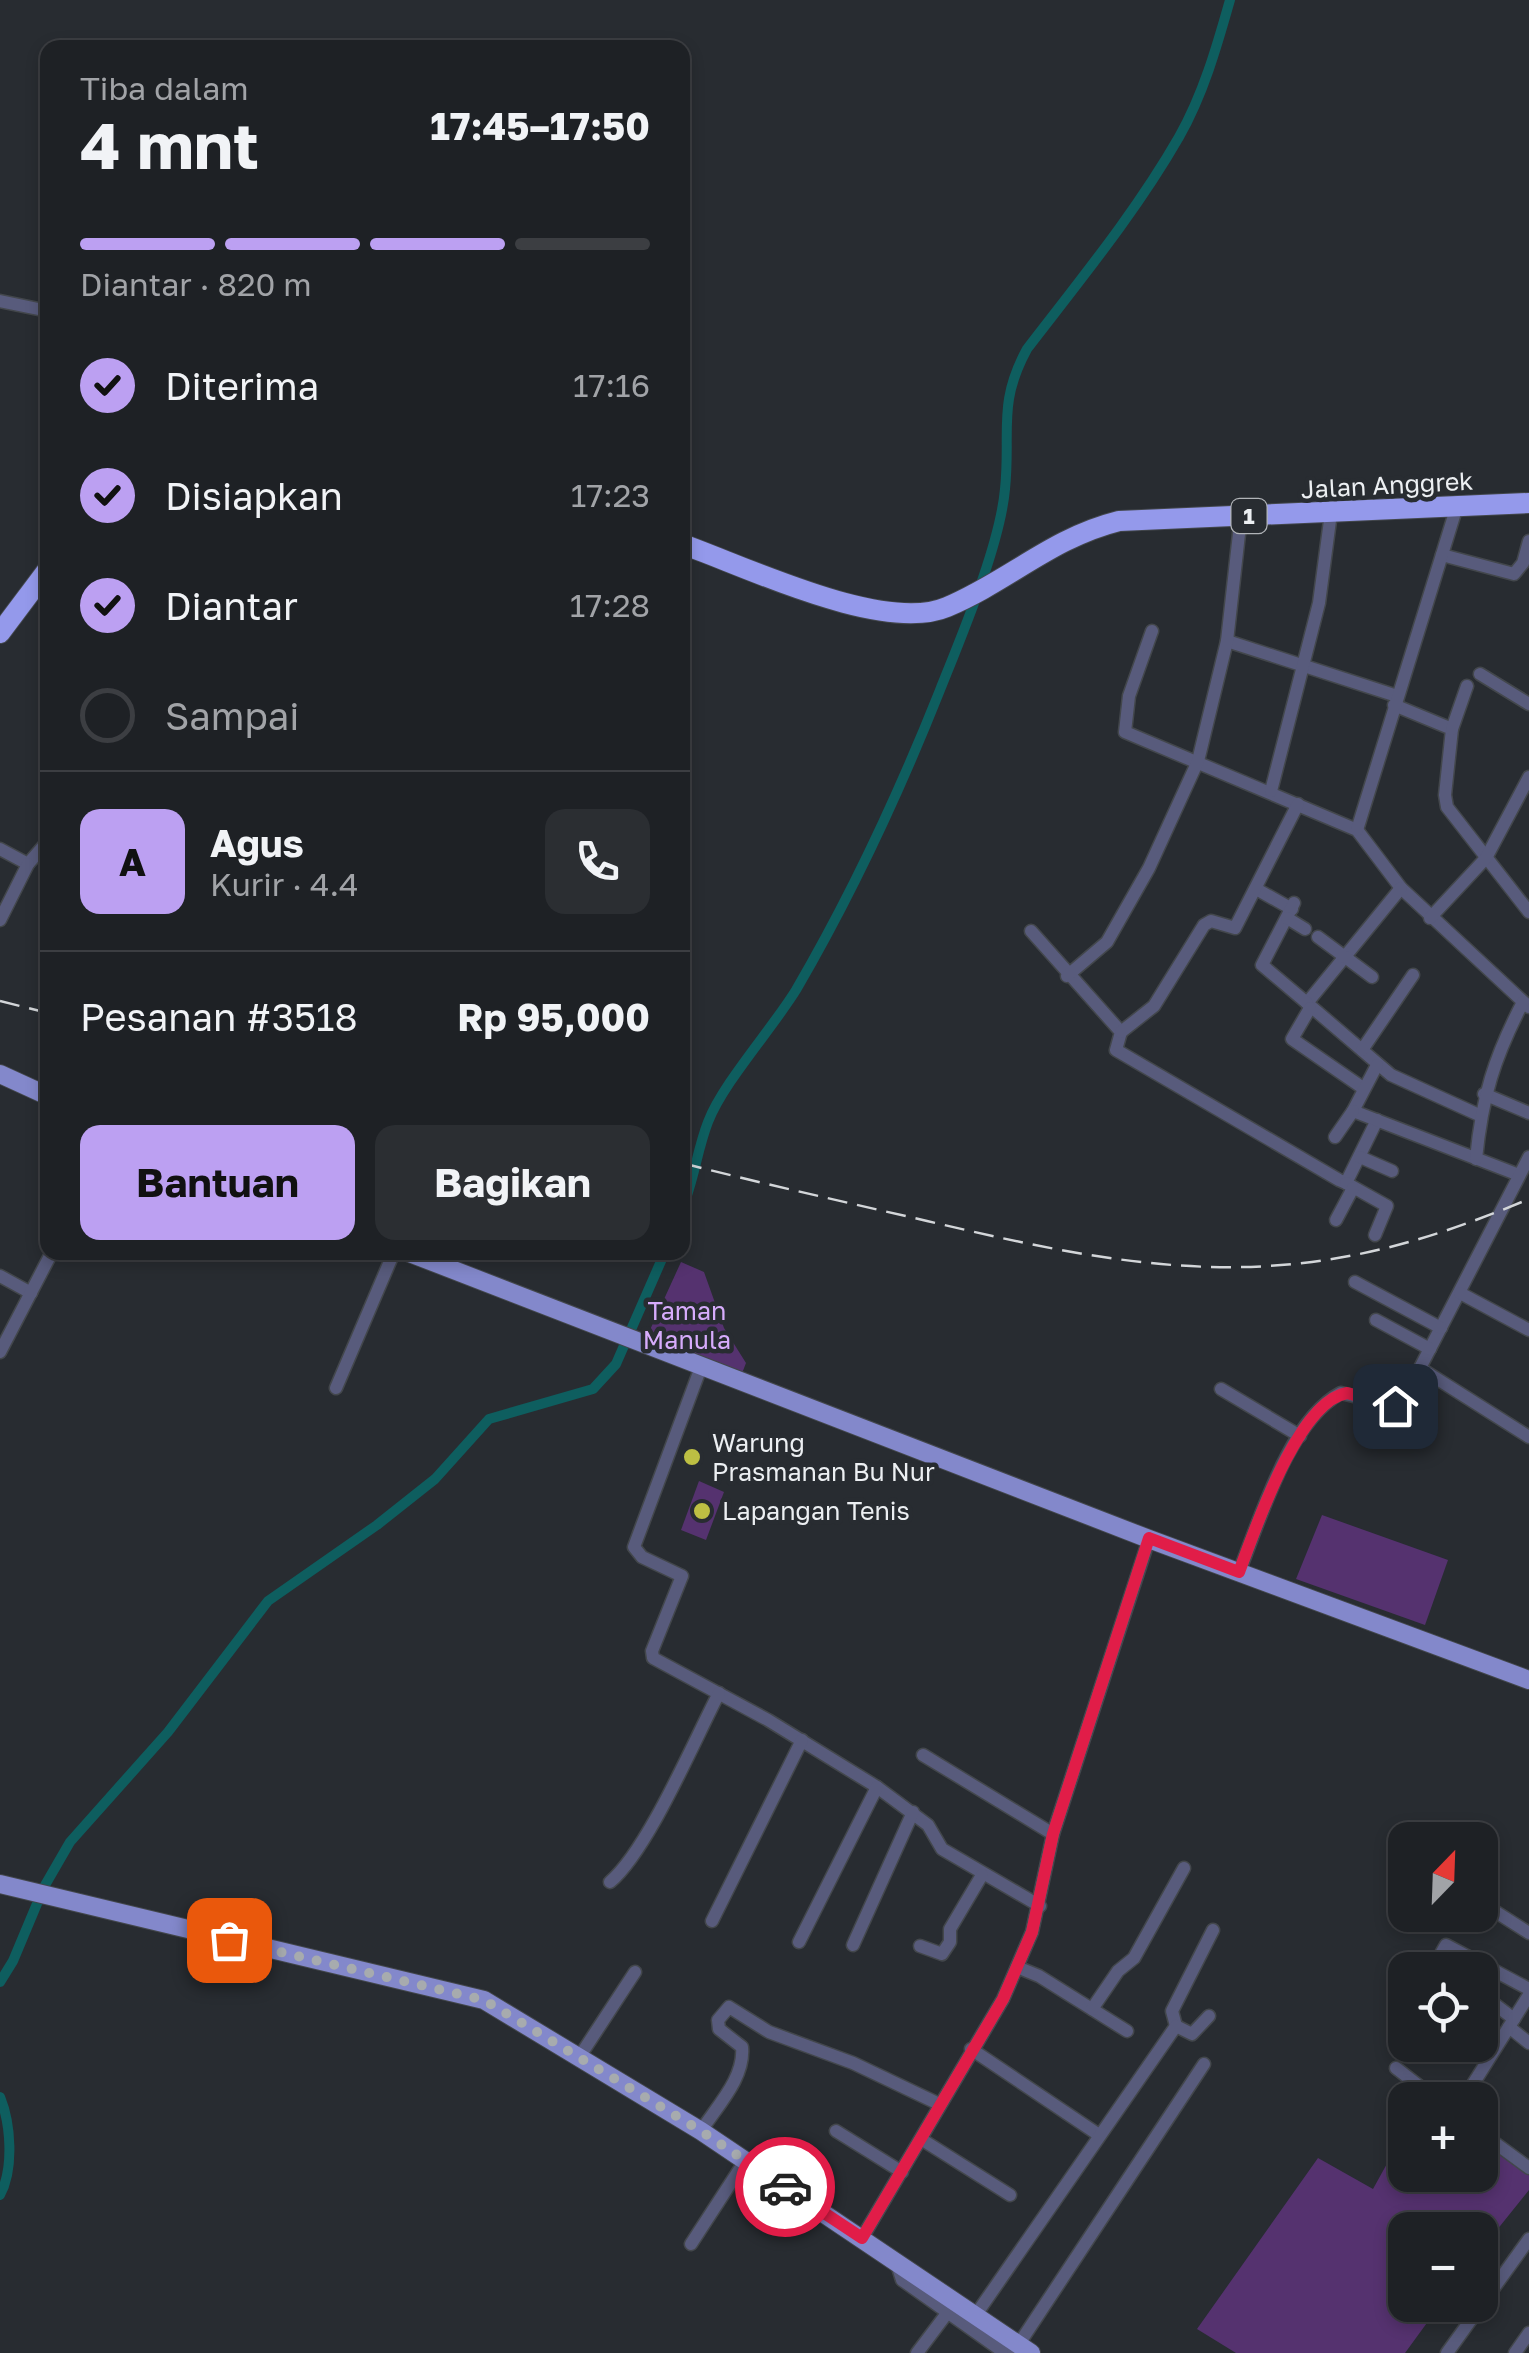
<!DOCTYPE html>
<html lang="id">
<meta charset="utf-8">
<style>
body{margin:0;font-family:"Golos Text",sans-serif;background:#2b2e32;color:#f1f3f6;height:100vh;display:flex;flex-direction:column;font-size:38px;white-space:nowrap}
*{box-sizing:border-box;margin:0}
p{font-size:32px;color:#a1a3a7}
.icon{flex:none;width:55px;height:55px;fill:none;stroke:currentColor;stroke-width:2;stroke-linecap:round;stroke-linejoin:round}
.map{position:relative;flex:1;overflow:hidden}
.sheet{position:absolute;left:40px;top:40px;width:650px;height:1220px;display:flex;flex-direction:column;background:#1e2125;border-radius:20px;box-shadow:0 5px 15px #0003,0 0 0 2px #3c3e42}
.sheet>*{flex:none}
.needle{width:65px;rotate:23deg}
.buttons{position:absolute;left:1388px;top:1822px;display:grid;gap:20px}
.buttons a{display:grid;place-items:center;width:110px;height:110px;border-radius:20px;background:#1e2125;box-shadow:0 5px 15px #0003,0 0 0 2px #3c3e42;font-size:50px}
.pin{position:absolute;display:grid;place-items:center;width:85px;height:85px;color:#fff;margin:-42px;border-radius:20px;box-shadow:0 5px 15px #0006}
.courier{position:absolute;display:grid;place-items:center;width:100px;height:100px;margin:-50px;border:8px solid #e11d48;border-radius:50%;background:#fff;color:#222;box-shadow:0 2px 12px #0007}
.headline em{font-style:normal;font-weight:700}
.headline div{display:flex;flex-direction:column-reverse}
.headline{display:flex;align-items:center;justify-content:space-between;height:170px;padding:0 40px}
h1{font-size:65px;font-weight:700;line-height:75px}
.bar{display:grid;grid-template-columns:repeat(4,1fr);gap:15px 10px;align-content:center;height:120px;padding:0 40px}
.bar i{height:12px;border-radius:8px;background:#3c3e42}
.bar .selected{background:#bca0f2}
.bar p{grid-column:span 4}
.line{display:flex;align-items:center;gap:25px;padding:0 40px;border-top:2px solid #3c3e42}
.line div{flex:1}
.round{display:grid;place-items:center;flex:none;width:105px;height:105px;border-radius:20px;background:#2b2e32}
ol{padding:0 40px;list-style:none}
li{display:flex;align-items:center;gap:30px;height:110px}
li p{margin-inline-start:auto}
li .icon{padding:10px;border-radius:50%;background:#bca0f2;color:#111;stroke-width:4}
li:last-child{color:#a1a3a7}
li i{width:55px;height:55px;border:5px solid #3c3e42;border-radius:50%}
.primary-button{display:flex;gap:20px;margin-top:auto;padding:20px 40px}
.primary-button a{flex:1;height:115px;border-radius:20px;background:#bca0f2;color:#111;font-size:40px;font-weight:700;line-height:115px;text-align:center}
.primary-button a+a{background:#2b2e32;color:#f1f3f6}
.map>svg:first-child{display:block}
</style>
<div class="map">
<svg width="1529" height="2353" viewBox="0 0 1529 2353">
<rect width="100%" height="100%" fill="#282c31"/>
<!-- green -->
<g fill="#55326f">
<polygon points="681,1262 704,1272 724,1328 746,1363 739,1381 644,1343"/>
<polygon points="699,1481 724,1492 706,1540 681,1530"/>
<polygon points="1322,1515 1448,1560 1425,1625 1296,1579"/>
<polygon points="1405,2131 1405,2175 1480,2175 1480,2134 1529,2171 1529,2190 1480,2251 1480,2230 1405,2230 1405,2305 1440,2305 1405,2353 1236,2353 1197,2329 1318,2158 1373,2189"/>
</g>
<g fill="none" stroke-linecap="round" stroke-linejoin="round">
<!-- canal -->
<g stroke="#0e5e5f" stroke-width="10">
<path d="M682 1209C694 1181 697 1150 708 1122 723 1083 772 1029 796 990 852 894 899 793 940 690 962 635 1000 545 1005 489 1011 432 997 404 1027 349 1080 280 1136 212 1179 137 1203 95 1217 46 1230 0"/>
<polyline points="0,1982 13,1961 44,1887 70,1842 168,1732 268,1601 377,1525 435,1479 489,1419 593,1389 616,1364 665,1252"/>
<path d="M0 2097C11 2124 14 2169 0 2195"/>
</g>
<!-- minor casing -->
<g stroke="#43474c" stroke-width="15">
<g id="minor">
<polyline points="0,301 48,311"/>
<polyline points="1442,555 1514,574 1523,563 1529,541"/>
<polyline points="1152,631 1129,696 1125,732 1357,830 1401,888 1529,1007"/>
<polyline points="1227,641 1397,696"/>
<polyline points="1480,674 1529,704"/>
<polyline points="1394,705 1452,729 1445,795 1447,807 1529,912"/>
<polyline points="1452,729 1467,686"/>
<polyline points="1271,791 1319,603 1331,513"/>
<polyline points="1357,830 1457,506"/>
<polyline points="0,849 28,864 48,841"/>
<polyline points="1401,888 1307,1003 1391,1075 1479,1115"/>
<polyline points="1258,890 1292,909"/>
<polyline points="1294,903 1262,965 1307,1003"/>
<polyline points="1287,918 1305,929"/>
<polyline points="1430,918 1486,858 1529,777"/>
<polyline points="0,920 28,864"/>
<polyline points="1031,931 1121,1032 1116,1050 1339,1180 1346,1183 1377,1120"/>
<polyline points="1318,937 1372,977"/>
<polyline points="1067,976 1107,942 1149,868 1198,761 1227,641 1241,516"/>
<polyline points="1310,1008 1292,1039 1363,1088"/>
<polyline points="1121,1032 1154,1006 1204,925 1211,921 1235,928 1298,804"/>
<polyline points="1362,1050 1413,975"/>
<polyline points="1377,1065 1353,1111 1519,1175"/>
<polyline points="1484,1094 1529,1113"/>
<polyline points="1335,1137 1353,1111"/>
<polyline points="1360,1157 1392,1171"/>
<polyline points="1529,1157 1420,1368 1529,1437"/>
<path d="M1476 1159C1482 1097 1494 1058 1523 1002"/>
<polyline points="1346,1183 1387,1206 1375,1235"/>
<polyline points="1336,1220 1353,1188"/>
<polyline points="0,1276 31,1293"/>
<polyline points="1355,1282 1441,1328"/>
<polyline points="1460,1293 1529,1330"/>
<polyline points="1376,1320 1430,1349"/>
<polyline points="0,1352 52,1252"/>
<polyline points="701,1367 634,1547 642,1557 682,1576 652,1651 653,1658 768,1720 877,1787 928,1825 942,1849 1040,1906"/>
<polyline points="336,1388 394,1252"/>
<polyline points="1221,1389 1300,1436"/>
<path d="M1239 1572C1260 1520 1289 1420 1341 1393L1395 1406 1420 1368"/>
<polyline points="923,1755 1053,1834"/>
<path d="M610 1882C648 1850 694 1741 719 1693"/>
<polyline points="1496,1912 1529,1933"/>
<polyline points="712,1921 802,1740"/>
<polyline points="799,1942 877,1787"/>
<polyline points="853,1945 913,1812"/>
<polyline points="920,1946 942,1954 950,1942 950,1929 982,1875"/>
<polyline points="1017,1967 1039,1976 1127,2031"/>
<polyline points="1449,1970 1437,1961 1446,1945 1529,1989"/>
<polyline points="1480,1993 1514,2019"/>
<polyline points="1092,2009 1118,1971 1134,1958 1184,1868"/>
<polyline points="1176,2026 1172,2011 1213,1930"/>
<polyline points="1509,2027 1529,2043"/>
<polyline points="971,2049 1099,2135"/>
<polyline points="578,2059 635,1972"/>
<polyline points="1396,2068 1437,2100"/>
<polyline points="1463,2100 1529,1995"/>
<path d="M701 2131C717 2106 745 2078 742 2047L719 2029 718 2020 729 2007 769 2032 853 2063 939 2104"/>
<polyline points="836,2131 902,2172"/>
<polyline points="1480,2132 1529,2168"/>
<polyline points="921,2139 1010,2195"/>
<polyline points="862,2238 1003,1999 1032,1932 1053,1834 1149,1539"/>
<polyline points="691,2244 745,2161"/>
<polyline points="896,2261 902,2280 1005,2353"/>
<polyline points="975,2316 1176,2026 1192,2034 1209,2016"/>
<polyline points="917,2353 954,2304"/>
<polyline points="1013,2353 1204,2064"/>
<polyline points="1447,2353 1529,2239"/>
<polyline points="1515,2353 1529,2333"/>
</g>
</g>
<!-- major casing -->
<g stroke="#43474c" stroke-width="20">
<g id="major">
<polyline points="0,1074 48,1096"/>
<polyline points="407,1252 1149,1539 1529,1680"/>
<polyline points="0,1884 484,2000 701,2131 1031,2353"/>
</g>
</g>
<!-- highway casing -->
<g stroke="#43474c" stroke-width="22">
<g id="highway">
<path d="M682 544C747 567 884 634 947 607 1009 581 1051 538 1119 521L1529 503"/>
<polyline points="0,633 48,569"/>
</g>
</g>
<!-- minor -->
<use href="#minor" stroke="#585b7c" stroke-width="12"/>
<!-- major -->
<use href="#major" stroke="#8388cb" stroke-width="18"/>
<!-- highway -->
<use href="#highway" stroke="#9499eb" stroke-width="20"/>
<!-- rail -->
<g stroke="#d3d6d9" stroke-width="2.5" stroke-dasharray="20 10" stroke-linecap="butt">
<polyline points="0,1001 48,1013"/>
<path d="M682 1163C764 1184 845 1202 927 1221 1051 1250 1174 1278 1303 1263 1383 1254 1455 1230 1529 1199"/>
</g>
</g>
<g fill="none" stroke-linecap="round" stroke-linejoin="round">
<!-- done -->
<polyline stroke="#a7abae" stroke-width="10" stroke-dasharray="0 18" points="229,1940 484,2000 701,2131 785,2187"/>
<!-- route -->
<path stroke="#e11d48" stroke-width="12" d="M785 2187 862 2238 1003 1999 1032 1932 1053 1834 1149 1538 1239 1572C1255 1530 1298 1401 1347 1393L1395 1406"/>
</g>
<!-- markers -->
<g fill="#bdbf43" stroke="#282c31" stroke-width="4">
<circle cx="692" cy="1457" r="10"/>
<circle cx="702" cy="1511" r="10"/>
</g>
<g text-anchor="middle" stroke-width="9" stroke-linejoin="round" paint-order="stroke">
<!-- shield labels -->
<rect fill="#282c31" stroke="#b1b4b8" stroke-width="2.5" x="1231.5" y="499" width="35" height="34" rx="8"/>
<g font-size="22" font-weight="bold" fill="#eceff2">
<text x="1249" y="524">1</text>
</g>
<!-- street labels -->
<g font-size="25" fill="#eceff2" stroke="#282c31">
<text transform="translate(1387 485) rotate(-3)" y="9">Jalan Anggrek</text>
</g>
<!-- park labels -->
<g font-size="25" fill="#d7acfc" stroke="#282c31">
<text x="687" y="1320">Taman<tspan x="687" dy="29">Manula</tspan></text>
</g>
<!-- poi labels -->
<g font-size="25" fill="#eceff2" stroke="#282c31" text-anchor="start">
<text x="712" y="1452">Warung<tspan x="712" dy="29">Prasmanan Bu Nur</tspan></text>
<text x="722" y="1520">Lapangan Tenis</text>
</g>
</g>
</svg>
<div class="buttons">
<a><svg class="needle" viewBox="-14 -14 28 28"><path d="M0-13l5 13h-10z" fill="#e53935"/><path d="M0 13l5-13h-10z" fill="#a1a3a7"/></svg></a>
<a><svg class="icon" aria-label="locate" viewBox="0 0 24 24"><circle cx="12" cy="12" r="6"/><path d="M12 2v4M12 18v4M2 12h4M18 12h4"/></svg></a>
<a>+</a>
<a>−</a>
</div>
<div class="pin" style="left:229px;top:1940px;background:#ea580c"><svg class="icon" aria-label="bag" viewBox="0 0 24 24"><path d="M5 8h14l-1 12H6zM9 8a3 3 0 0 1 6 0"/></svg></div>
<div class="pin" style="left:1395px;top:1406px;background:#1f2937"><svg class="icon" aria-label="home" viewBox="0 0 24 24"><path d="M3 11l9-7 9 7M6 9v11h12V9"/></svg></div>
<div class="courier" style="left:785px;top:2187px"><svg class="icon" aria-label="car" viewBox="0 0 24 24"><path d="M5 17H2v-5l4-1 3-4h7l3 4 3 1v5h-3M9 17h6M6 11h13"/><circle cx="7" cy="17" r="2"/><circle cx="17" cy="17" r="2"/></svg></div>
<section class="sheet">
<div class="headline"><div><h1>4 mnt</h1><p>Tiba dalam</p></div><em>17:45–17:50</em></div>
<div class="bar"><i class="selected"></i><i class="selected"></i><i class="selected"></i><i></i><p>Diantar · 820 m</p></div>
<ol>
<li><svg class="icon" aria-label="check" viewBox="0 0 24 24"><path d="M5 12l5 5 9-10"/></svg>Diterima<p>17:16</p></li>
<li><svg class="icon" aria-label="check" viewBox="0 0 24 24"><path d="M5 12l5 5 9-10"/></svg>Disiapkan<p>17:23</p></li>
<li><svg class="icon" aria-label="check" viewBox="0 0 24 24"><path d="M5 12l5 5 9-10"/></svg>Diantar<p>17:28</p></li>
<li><i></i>Sampai</li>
</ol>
<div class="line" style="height:180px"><b class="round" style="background:#bca0f2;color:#111">A</b><div><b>Agus</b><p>Kurir · 4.4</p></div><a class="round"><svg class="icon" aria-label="phone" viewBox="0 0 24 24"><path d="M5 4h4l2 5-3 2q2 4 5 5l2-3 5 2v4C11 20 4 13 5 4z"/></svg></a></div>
<div class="line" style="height:130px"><div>Pesanan #3518</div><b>Rp 95,000</b></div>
<div class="primary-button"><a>Bantuan</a><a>Bagikan</a></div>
</section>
</div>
